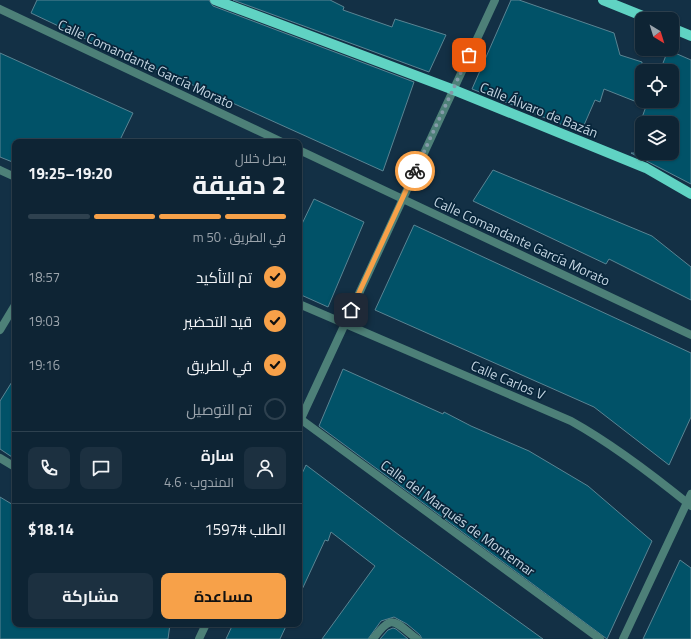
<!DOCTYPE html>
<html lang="ar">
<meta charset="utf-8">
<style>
body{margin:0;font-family:"Titillium Web",Cairo,sans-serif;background:#1c3040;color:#f1f3f6;direction:rtl;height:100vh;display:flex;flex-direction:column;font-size:15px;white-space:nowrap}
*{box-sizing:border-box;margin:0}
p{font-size:13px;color:#9ba4ac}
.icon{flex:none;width:22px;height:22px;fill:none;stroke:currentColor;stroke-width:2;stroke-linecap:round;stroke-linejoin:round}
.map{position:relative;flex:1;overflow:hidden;direction:ltr}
.side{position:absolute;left:12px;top:139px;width:290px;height:488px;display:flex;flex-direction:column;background:#0e2434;border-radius:8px;box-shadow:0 1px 3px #0004,0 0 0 1px #2e414f;direction:rtl}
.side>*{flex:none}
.needle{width:26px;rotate:142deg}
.fabs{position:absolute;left:635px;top:12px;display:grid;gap:8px}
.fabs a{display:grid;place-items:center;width:44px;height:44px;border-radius:8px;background:#0e2434;box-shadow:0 1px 3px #0004,0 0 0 1px #2e414f;font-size:20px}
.pin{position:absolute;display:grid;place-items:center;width:34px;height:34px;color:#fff;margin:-17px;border-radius:8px;box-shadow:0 2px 6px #0006}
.courier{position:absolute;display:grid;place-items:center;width:40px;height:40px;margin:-20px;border:3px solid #f7a149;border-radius:50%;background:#fff;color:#222;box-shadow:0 1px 5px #0007}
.head em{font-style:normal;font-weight:700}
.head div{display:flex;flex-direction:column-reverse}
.head{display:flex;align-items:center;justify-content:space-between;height:68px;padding:0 16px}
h1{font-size:26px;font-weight:700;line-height:30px}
.bar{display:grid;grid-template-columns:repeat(4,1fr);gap:6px 4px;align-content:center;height:48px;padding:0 16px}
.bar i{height:5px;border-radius:3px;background:#2e414f}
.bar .on{background:#f7a149}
.bar p{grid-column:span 4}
.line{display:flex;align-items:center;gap:10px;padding:0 16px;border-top:1px solid #2e414f}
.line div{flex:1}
.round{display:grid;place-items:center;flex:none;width:42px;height:42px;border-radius:8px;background:#1c3040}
ol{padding:0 16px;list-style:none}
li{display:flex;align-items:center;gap:12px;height:44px}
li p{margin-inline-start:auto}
li .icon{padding:4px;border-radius:50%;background:#f7a149;color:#111;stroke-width:4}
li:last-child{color:#9ba4ac}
li i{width:22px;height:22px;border:2px solid #2e414f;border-radius:50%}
.button{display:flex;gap:8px;margin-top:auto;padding:8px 16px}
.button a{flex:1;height:46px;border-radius:8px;background:#f7a149;color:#111;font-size:16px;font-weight:700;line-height:46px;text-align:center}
.button a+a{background:#1c3040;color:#f1f3f6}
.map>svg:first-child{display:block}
</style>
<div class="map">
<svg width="691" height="639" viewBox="0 0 691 639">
<rect width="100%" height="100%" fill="#133045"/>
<!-- building -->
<g fill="#015268" stroke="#5a8493">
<polygon points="37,0 209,0 213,6 414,82 383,171 175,77 107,49 31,13"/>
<polygon points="233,0 330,0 344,7 343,10 392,27 395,19 446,35 429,72"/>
<polygon points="511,0 519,0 614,33 620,55 642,62 642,104 604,89 600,102 595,100 581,132 472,89"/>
<polygon points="668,50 691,60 691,184 631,153 672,153 672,123 640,123 648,101 672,101 672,71 660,71"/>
<polygon points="0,53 133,113 119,142 15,142 15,163 0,157"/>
<polygon points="493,170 652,236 691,267 691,300 609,259 606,264 473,201"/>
<polygon points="314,199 364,222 328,307 299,294 299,230"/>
<polygon points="414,225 691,353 691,417 669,465 594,407 375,310"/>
<polygon points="343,369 443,414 444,412 471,426 529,451 588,486 652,541 607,639 319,426"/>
<polygon points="15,377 15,459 0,449 0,401"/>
<polygon points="306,465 399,535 543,639 422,639 420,635 407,624 394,617 381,621 368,639 322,639 375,566 331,532 328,541 325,540 299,596 299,480"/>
<polygon points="0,497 15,506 15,624 170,624 168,639 0,639"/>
<polygon points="680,560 691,568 691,639 643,639"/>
<polygon points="233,624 287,624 280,639 226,639"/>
<polygon points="393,628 396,629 408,639 380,639 388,630"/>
</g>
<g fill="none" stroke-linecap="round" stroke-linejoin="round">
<!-- service -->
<path stroke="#4d8078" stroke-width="8" d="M373 639C393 612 394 622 417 639"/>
<!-- minor -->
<g stroke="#4d8078" stroke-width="8">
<polyline points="0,9 282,142"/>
<polyline points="299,150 691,335"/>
<polyline points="0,170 15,177"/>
<path d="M299 304 571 421C614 445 653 475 691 506"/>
<polyline points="0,330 15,305"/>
<polyline points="299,418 600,639"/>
<polyline points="299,423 495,0"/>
<polyline points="0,458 15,467"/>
<polyline points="199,639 206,624"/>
<polyline points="623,639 691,494"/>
</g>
<!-- primary -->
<g stroke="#60d3c3" stroke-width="10">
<polyline points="215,0 454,90 646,168 691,194"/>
<polyline points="603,0 650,19"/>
<polyline points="672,28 691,36"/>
</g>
</g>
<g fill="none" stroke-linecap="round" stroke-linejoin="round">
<!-- done -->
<polyline stroke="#859baa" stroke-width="4" stroke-dasharray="0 7.2" points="415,171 469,55"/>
<!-- route -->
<polyline stroke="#f7a149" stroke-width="5" points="351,310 415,171"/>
</g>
<g text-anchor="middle" stroke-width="3.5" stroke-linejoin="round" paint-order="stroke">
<!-- street labels -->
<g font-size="14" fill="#c3d4e1" stroke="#08263b">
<text transform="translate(146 64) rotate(25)" y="5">Calle Comandante García Morato</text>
<text transform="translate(539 110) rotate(22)" y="5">Calle Álvaro de Bazán</text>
<text transform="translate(522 241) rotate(25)" y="5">Calle Comandante García Morato</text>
<text transform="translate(508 380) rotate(23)" y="5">Calle Carlos V</text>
<text transform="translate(458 518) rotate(36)" y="5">Calle del Marqués de Montemar</text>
</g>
</g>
</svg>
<div class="fabs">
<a><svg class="needle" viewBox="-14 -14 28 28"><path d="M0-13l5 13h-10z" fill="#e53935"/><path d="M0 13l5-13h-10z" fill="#9ba4ac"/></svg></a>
<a><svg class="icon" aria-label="locate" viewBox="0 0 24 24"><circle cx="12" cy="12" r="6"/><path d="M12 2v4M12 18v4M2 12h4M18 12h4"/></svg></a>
<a><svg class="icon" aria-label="layers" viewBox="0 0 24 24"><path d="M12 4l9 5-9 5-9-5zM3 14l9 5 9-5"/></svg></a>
</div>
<div class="pin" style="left:469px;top:55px;background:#ea580c"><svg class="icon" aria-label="bag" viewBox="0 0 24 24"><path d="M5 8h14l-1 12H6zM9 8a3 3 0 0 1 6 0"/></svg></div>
<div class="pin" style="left:351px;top:310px;background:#1f2937"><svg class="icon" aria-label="home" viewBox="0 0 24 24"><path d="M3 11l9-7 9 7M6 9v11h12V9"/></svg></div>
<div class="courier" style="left:415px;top:171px"><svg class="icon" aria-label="bike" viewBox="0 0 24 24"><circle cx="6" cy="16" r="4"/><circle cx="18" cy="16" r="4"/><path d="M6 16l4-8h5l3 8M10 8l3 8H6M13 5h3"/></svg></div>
<section class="side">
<div class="head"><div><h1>2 دقيقة</h1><p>يصل خلال</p></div><em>19:20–19:25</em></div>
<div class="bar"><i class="on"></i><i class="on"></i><i class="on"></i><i></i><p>في الطريق · 50 m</p></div>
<ol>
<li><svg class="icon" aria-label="check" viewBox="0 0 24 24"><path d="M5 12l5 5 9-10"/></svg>تم التأكيد<p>18:57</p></li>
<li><svg class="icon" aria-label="check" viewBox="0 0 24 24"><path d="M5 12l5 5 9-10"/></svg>قيد التحضير<p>19:03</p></li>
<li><svg class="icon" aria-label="check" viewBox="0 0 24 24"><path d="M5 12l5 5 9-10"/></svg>في الطريق<p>19:16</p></li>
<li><i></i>تم التوصيل</li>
</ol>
<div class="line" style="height:72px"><a class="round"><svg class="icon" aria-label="person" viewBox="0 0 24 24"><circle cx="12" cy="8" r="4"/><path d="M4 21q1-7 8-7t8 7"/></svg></a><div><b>سارة</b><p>المندوب · 4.6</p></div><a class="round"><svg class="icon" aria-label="chat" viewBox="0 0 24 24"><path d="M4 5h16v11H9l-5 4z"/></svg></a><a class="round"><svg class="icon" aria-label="phone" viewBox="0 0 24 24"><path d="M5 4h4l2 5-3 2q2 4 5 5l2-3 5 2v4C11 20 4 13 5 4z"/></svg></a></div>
<div class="line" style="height:52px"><div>الطلب #1597</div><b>$18.14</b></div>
<div class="button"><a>مساعدة</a><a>مشاركة</a></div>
</section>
</div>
